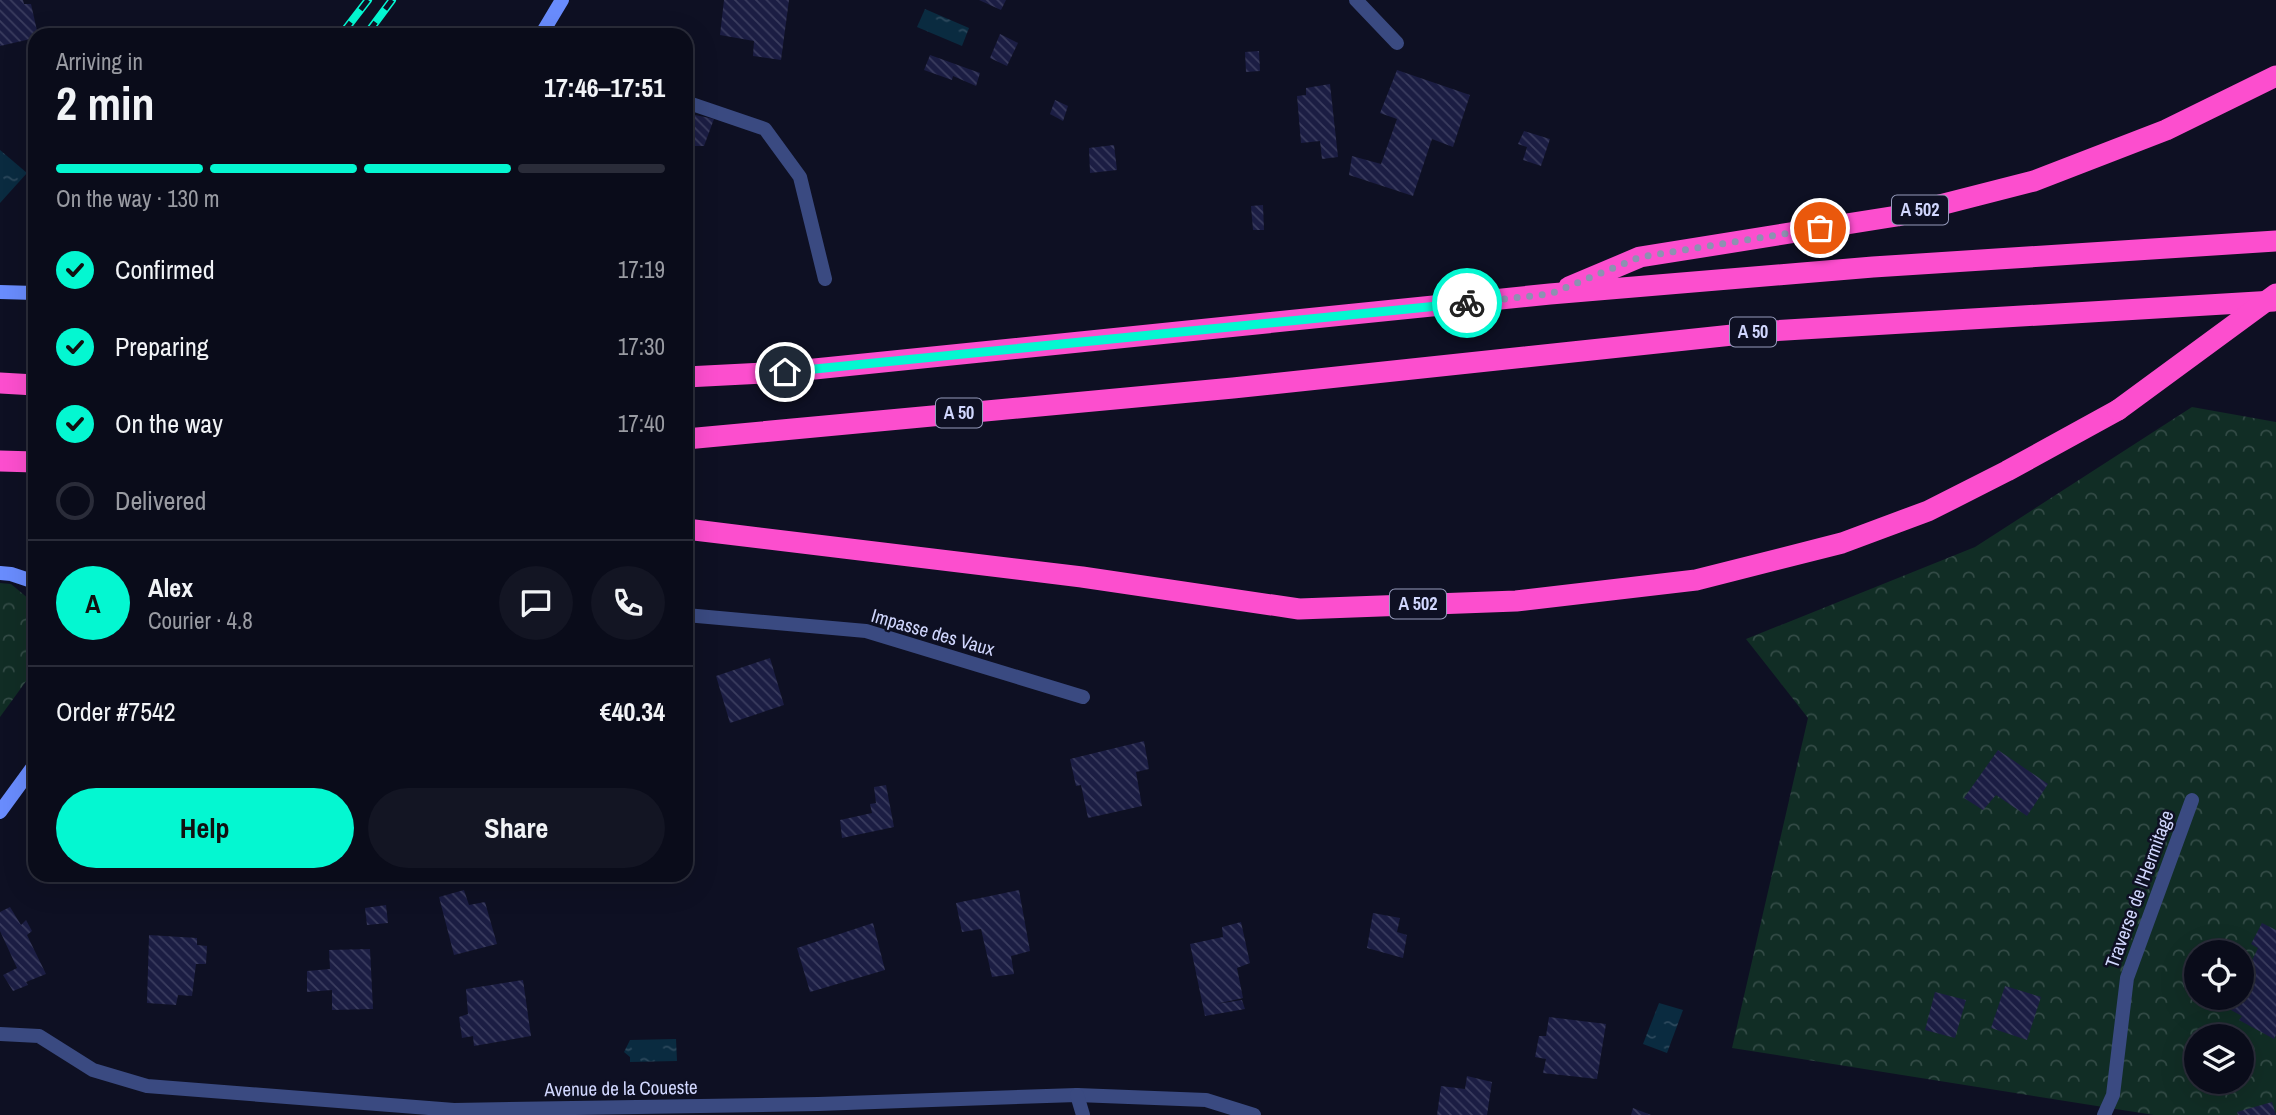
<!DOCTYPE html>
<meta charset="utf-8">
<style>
body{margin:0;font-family:"Archivo Narrow",sans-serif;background:#131523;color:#f1f3f6;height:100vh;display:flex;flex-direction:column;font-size:26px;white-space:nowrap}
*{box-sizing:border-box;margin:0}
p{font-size:23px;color:#999ba2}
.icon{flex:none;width:38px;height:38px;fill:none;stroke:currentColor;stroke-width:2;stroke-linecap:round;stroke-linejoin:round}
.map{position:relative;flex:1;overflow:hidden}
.details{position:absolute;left:28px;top:28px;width:665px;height:854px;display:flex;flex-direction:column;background:#0a0c1a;border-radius:21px;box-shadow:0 7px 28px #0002,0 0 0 2px #2a2c39}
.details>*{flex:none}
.controls{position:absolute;left:2184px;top:940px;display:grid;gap:14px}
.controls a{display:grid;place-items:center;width:70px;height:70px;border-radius:50%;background:#0a0c1a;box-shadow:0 7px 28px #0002,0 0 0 2px #2a2c39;font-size:35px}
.pin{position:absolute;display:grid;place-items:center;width:60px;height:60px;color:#fff;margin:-30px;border:4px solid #fff;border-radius:50%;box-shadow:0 2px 7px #0007}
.courier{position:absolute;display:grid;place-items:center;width:70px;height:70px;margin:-35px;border:5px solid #04f7d1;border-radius:50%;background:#fff;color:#222;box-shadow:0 2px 9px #0007}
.overview em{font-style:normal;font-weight:800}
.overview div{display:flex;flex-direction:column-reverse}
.overview{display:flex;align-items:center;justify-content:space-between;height:119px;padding:0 28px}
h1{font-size:46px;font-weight:800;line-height:52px}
.bar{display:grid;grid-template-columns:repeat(4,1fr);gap:10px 7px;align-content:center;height:84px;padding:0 28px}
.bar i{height:9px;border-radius:5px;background:#2a2c39}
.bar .current{background:#04f7d1}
.bar p{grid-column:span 4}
.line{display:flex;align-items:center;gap:18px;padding:0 28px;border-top:2px solid #2a2c39}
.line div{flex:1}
.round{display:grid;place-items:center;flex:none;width:74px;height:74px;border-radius:37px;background:#131523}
ol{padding:0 28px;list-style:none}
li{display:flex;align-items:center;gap:21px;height:77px}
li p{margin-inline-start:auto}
li .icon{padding:7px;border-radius:50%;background:#04f7d1;color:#111;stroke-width:4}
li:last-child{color:#999ba2}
li i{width:38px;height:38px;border:4px solid #2a2c39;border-radius:50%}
.primary-button{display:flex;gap:14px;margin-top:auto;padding:14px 28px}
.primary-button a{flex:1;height:80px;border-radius:42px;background:#04f7d1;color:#111;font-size:28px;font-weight:800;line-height:80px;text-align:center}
.primary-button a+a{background:#131523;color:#f1f3f6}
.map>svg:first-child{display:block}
</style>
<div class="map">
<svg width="2276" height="1115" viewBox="0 0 2276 1115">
<defs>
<pattern id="forest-crowns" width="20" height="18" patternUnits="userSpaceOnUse" patternTransform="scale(1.75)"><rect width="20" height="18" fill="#112d25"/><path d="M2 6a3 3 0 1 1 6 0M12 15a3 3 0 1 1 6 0" fill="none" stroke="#334b46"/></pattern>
<pattern id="water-ripples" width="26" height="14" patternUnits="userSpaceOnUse" patternTransform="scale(1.75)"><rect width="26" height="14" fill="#0a2b40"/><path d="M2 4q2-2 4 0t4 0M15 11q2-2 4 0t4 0" fill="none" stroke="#2d495d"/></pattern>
<pattern id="building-back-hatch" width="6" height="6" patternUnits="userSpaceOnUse" patternTransform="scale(1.75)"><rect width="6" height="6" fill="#1b1d43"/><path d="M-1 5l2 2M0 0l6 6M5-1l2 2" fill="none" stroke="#3b3d5f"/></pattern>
</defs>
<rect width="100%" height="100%" fill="#0e1023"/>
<!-- forest -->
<g fill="url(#forest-crowns)" fill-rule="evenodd">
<path d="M2192 407 2276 422V1115H2154L1732 1048 1808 718 1746 639 1975 547ZM2196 952H2242V998H2196ZM2196 1036H2242V1082H2196Z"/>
<polygon points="0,583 11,584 35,604 35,669 0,717"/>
</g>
<!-- water -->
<g fill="url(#water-ripples)">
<polygon points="925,9 969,28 962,46 917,27"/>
<polygon points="0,150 27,173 0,203"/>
<polygon points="1659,1003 1683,1010 1667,1053 1643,1044"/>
<polygon points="676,1039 677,1061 630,1062 630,1057 624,1052 630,1040"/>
</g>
<!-- building -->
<g fill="url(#building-back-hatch)">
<polygon points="0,0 23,0 24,4 31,4 38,35 35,35 35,38 0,46"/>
<polygon points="724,0 789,0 781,60 753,56 754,41 720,35"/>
<polygon points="979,0 1006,0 1001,10"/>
<polygon points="1000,34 1018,43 1007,66 990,58"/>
<polygon points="1259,51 1260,71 1246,72 1245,52"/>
<polygon points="930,55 980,73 976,86 953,76 952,80 924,70"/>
<polygon points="1397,70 1470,95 1453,147 1432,139 1413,196 1349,175 1352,156 1381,164 1397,119 1380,113"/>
<polygon points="1330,84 1338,157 1322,159 1320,141 1301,143 1297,96 1306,95 1306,88"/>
<polygon points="1055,100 1068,106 1063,121 1050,114"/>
<polygon points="686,113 714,119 704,146 686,146"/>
<polygon points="1524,131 1550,139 1541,166 1523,160 1527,147 1518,144"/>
<polygon points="1114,145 1117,170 1090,173 1089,148"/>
<polygon points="1263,205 1264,230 1253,230 1251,206"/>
<polygon points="770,658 784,705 730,723 716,676"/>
<polygon points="1144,741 1149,769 1136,772 1142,806 1088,818 1081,785 1076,786 1070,759"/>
<polygon points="1998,750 2048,784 2027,816 1996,795 1983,810 1964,798"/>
<polygon points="886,785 894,827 842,838 840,820 872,813 870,804 876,803 874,787"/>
<polygon points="419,875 444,875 444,876 421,882"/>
<polygon points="464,890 469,905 485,902 497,944 454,955 439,897"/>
<polygon points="1019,890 1030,951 1011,956 1014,974 992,977 981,929 962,932 956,903"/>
<polygon points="386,905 388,923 367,925 365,908"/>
<polygon points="10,907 21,925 26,920 32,931 27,935 46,974 26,982 28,985 13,991 3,975 17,968 0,931 0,912"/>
<polygon points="1373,913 1400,918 1397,932 1407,935 1403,958 1367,948"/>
<polygon points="1241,922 1250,963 1237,968 1243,998 1216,1004 1242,1000 1245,1009 1205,1016 1190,944 1223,937 1222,927"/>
<polygon points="873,923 885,970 810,992 797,948"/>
<polygon points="2262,923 2276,930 2276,1035 2274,1039 2239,1020 2242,1016 2216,1002 2218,998 2242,998 2242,982 2258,948 2251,944"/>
<polygon points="149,935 197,938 197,945 207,946 206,964 196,964 192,996 178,995 176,1005 147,1003"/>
<polygon points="370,949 373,1009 332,1010 332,990 307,992 307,971 330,969 329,950"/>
<polygon points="523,980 531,1036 474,1046 473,1036 462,1038 459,1017 468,1014 466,989"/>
<polygon points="2005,986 2041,997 2027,1040 1991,1028"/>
<polygon points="1935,992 1966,1000 1955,1038 1925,1030"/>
<polygon points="1549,1017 1606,1024 1597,1079 1543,1073 1546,1059 1535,1057 1539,1036 1546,1036"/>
<polygon points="1467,1076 1492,1082 1487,1115 1437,1115 1441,1086 1465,1089"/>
<polygon points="2272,1102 2276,1115 2238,1115 2237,1112"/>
<polygon points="1633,1108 1651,1115 1631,1115"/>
</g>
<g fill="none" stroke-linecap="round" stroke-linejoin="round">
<!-- lane -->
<polyline stroke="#3a4a81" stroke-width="14" points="686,102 765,129 800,177 825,279"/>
<!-- street -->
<g stroke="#3a4a81" stroke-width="14">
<polyline points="1356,0 1397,43"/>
<polyline points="686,615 866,631 1083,697"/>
<polyline points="0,1034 39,1036 93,1070 147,1086 454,1110 818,1104 1077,1095 1206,1100 1254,1115"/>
<polyline points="1077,1095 1083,1115"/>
<polyline points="2104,1115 2113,1095 2127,978 2192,800"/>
</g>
<!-- secondary -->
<g stroke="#698cfd" stroke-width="14">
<polyline points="541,35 562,0"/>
<polyline points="0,292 35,293"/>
<polyline points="0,573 11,574 35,582"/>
<polyline points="0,812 35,764"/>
</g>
<!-- highway -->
<g stroke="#fc4ece" stroke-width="21">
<polyline points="1569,287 1640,257 1897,216 2034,181 2166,130 2276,76"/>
<polyline points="686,377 785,372 1550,294 1873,267 2276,241"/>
<polyline points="0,383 35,385"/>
<polyline points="686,439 1233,388 1770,331 2274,301"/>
<polyline points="0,461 35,462"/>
<polyline points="686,529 1082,577 1299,609 1516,601 1696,580 1842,543 1928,511 2007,471 2118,410"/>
</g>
<!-- rail casing -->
<g stroke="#04f7d1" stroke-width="8">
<g id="rail">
<polyline points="341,35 368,0"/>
<polyline points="366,35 392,0"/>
</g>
</g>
<!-- rail -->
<use href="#rail" stroke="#0e1023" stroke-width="5" stroke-dasharray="16" stroke-linecap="butt"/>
<!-- highway-bridge -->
<polyline stroke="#fc4ece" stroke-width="21" points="2118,410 2276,294"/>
</g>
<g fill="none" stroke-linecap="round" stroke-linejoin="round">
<!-- done -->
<polyline stroke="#8d91b1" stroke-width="7" stroke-dasharray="0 12.6" points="1467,303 1550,294 1640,257 1820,228"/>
<!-- route -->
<polyline stroke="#04f7d1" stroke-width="9" points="785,372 1467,303"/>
</g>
<g text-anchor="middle" stroke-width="5" stroke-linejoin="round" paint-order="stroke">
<!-- shield labels -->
<g fill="#0e1023" stroke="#969bbc" stroke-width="2">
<rect x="1892" y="195.5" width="56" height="29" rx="5"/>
<rect x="1730" y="317.5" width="46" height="29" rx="5"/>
<rect x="936" y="398.5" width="46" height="29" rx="5"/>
<rect x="1390" y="589.5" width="56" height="29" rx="5"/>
</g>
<g font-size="18" font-weight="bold" fill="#d1d7fe">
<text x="1920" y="216">A 502</text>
<text x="1753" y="338">A 50</text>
<text x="959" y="419">A 50</text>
<text x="1418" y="610">A 502</text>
</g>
<!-- street labels -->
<g font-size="19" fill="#d1d7fe" stroke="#0e1023">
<text transform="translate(933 632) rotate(16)" y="7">Impasse des Vaux</text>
<text transform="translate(2139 889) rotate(-70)" y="7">Traverse de l'Hermitage</text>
<text transform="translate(621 1088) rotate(-1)" y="7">Avenue de la Coueste</text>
</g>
</g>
</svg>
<div class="controls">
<a><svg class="icon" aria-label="locate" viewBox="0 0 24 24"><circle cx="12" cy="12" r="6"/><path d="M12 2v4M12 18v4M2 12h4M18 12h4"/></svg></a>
<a><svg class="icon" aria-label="layers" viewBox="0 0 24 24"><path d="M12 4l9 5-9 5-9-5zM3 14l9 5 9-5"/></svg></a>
</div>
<div class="pin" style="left:1820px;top:228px;background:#ea580c"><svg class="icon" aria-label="bag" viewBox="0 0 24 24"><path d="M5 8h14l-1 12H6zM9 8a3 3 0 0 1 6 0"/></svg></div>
<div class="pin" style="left:785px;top:372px;background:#1f2937"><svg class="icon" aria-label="home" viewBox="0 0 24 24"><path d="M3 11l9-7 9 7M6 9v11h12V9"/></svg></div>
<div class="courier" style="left:1467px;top:303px"><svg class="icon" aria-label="bike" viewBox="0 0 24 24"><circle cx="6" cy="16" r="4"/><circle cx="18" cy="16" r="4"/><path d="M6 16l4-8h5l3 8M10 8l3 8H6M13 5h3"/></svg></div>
<section class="details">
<div class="overview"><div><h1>2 min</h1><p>Arriving in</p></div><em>17:46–17:51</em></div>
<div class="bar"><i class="current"></i><i class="current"></i><i class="current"></i><i></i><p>On the way · 130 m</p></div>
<ol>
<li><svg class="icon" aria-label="check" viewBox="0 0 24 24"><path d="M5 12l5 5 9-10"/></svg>Confirmed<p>17:19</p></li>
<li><svg class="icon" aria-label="check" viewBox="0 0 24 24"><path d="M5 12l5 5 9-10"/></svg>Preparing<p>17:30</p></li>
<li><svg class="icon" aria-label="check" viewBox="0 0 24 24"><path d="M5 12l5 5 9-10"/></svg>On the way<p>17:40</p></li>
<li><i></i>Delivered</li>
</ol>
<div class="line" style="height:126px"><b class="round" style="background:#04f7d1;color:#111">A</b><div><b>Alex</b><p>Courier · 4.8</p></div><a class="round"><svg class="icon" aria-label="chat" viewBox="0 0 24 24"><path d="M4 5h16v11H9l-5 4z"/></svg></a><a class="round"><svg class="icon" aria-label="phone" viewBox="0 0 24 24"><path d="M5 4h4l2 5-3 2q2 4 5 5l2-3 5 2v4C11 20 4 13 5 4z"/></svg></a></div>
<div class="line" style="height:91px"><div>Order #7542</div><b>€40.34</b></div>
<div class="primary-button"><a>Help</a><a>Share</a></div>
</section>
</div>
